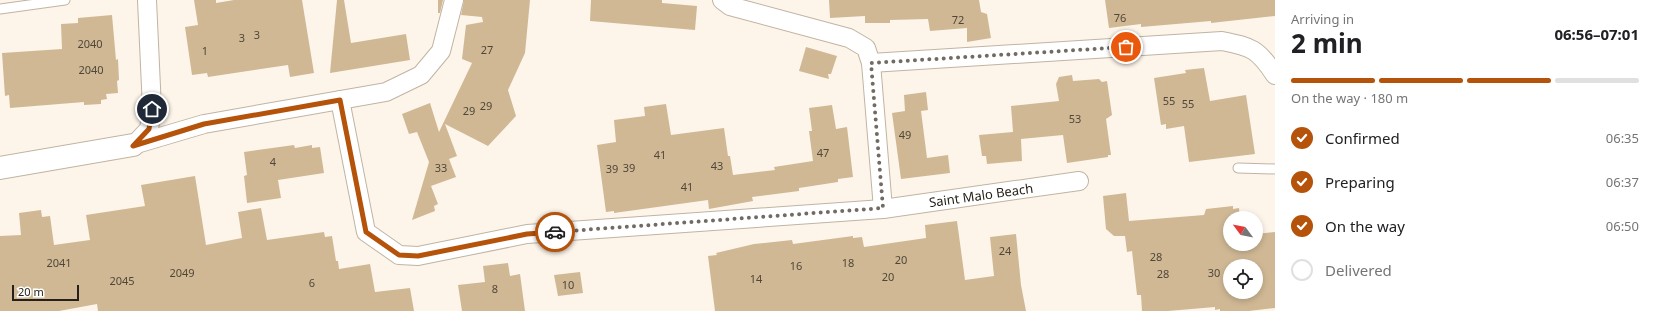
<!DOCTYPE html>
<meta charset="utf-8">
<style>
body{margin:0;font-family:"Noto Sans",sans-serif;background:#f2f2f2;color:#202124;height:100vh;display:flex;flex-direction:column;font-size:15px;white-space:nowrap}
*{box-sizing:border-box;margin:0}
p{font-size:13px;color:#757577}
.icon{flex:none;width:22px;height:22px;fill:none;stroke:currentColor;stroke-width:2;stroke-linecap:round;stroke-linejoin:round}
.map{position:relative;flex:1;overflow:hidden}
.details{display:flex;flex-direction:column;background:#fff;width:380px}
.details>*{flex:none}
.needle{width:26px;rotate:302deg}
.fabs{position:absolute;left:1223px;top:211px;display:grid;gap:8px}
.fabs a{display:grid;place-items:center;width:40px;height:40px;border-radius:50%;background:#fff;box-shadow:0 2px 6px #0003;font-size:20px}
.scale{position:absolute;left:12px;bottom:10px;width:67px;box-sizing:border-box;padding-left:4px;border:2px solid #25211a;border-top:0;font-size:11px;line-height:14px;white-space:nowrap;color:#25211a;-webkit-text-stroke:3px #fff;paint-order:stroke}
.pin{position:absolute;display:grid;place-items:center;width:34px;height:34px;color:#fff;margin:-17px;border:2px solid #fff;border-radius:50%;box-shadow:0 1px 4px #0007}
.courier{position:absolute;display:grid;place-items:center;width:40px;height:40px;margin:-20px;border:3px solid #b45309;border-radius:50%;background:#fff;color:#222;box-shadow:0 1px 5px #0007}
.head em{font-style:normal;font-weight:700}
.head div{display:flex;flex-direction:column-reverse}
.head{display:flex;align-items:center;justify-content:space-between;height:68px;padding:0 16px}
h1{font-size:26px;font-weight:700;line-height:30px}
.bar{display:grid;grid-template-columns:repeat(4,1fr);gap:6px 4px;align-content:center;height:48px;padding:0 16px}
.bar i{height:5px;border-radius:3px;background:#e0e0e0}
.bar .on{background:#b45309}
.bar p{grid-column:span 4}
ol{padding:0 16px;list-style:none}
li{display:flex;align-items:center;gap:12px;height:44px}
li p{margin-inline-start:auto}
li .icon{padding:4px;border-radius:50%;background:#b45309;color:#fff;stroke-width:4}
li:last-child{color:#757577}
li i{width:22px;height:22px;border:2px solid #e0e0e0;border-radius:50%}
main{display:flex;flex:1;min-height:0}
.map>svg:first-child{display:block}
</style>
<main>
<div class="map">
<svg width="1275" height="311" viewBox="0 0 1275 311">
<rect width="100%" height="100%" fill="#fdf5ea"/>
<!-- building -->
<g fill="#d0b895" fill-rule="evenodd">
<polygon points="194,0 216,0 216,3 234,0 302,0 314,73 290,77 288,65 208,77 207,73 192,75 185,27 198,25"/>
<polygon points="337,0 344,0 351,43 406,34 410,60 330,73"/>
<polygon points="438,0 443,0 440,13 438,13"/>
<polygon points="464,0 530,0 525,53 508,90 516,116 488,146 445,124 457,156 449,159 456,177 431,186 438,204 434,206 435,211 412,220 429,162 417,132 409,134 402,114 430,103 439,132 472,63 462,59 466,25 483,22 482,17 461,15"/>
<polygon points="591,0 662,0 662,3 697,6 695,30 590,21"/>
<polygon points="829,0 979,0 981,12 987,14 991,38 967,42 967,28 930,31 928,19 890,20 890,23 865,23 865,16 830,18"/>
<polygon points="1105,0 1275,0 1275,16 1211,23 1211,21 1141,27 1141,24 1109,28"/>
<polygon points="112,15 116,60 118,59 119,80 117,81 118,93 106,94 107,99 101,100 101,104 84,105 84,102 10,108 9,95 5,96 2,53 62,49 61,24 78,23 78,18"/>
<polygon points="806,47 837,56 831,74 828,74 829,79 799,71"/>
<polygon points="1204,68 1210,101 1246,95 1255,154 1189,162 1184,126 1166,129 1166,124 1161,125 1154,78 1186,73 1185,70"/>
<polygon points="1072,75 1073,81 1099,79 1102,82 1107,81 1112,115 1106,119 1111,155 1108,155 1108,157 1067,163 1063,135 1021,139 1022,161 987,164 986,156 982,156 979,135 1013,132 1011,106 1059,101 1056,84 1059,77"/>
<polygon points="926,92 928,110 921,111 927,158 948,155 950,173 901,179 892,113 905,111 904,95"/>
<polygon points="666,104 671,135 724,128 728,156 730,156 733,175 775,170 774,167 813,161 809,131 812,131 809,108 832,105 836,129 847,127 853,177 838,179 838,182 799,188 799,191 752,197 753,201 709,209 708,200 614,213 614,211 606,212 597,145 616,142 614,120 645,116 644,107"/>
<polygon points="294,145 295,148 312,145 312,148 320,147 324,173 278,180 281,198 247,203 244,176 247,175 244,152"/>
<polygon points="195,176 206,245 242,238 238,212 261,208 267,240 324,232 325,237 332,236 336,261 338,261 339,269 370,264 375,292 410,288 414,311 98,311 97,304 59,311 0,311 0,236 21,235 19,213 41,210 42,217 50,216 54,245 90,240 86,215 145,206 141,185"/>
<path d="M1126 193 1129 221 1204 215 1206 209 1233 206V209L1239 208 1240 218H1230V244H1256V234L1275 232V308L1249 311H1220V309L1215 310V307L1168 311H1142L1141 295H1137L1132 251 1127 252 1125 236H1114L1106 229 1103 196ZM1230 266H1256V292H1230Z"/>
<polygon points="957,221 965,280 994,276 990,237 1016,234 1021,285 1026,311 715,311 708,256 717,255 716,253 754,244 792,240 793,244 853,236 853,238 862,237 864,247 926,238 925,225"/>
<polygon points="508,263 510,276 520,274 525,311 462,311 458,285 485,282 483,266"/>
<polygon points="580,272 583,293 558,296 554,275"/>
</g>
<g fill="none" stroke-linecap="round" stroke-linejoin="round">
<!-- lane casing -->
<g stroke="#c0b4a2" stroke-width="11">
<g id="lane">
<polyline points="0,9 65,0"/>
<polyline points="1238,168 1275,169"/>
</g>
</g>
<!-- street casing -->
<g stroke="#c0b4a2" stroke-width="20">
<g id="street">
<polyline points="722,0 730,6 849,38 866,48 871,63 883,209"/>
<path d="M871 63 1222 41C1252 47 1258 49 1275 75"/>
<polyline points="340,100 366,232 399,255 418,256 527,234 883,209 1079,181"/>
<polyline points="133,145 204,124 386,92 421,75 441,51 454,0"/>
<polyline points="134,145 149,129 152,109 147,0"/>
</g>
</g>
<!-- secondary casing -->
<g stroke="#c0b4a2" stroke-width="24">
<polyline id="secondary" points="0,168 133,145"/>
</g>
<!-- lane -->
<use href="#lane" stroke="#fff" stroke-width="9"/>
<!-- street -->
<use href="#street" stroke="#fff" stroke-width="18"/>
<!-- secondary -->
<use href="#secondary" stroke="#fff" stroke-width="22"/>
</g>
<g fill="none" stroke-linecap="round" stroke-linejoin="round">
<!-- done -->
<polyline stroke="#716b63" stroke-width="4" stroke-dasharray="0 7.2" points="555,232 883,208 871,63 1126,47"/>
<!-- route -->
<polyline stroke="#b45309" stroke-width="5" points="152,109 149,129 133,146 204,124 340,100 366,232 399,255 418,256 527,234 555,232"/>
</g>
<g text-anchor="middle" stroke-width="3" stroke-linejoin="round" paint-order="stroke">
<!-- number labels -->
<g font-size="11" fill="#504739">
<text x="1120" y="22">76</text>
<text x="958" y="24">72</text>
<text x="257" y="39">3</text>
<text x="242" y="42">3</text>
<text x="90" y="48">2040</text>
<text x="487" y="54">27</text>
<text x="205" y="55">1</text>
<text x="91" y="74">2040</text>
<text x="1169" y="105">55</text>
<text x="1188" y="108">55</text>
<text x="486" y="110">29</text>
<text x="469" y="115">29</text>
<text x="1075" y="123">53</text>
<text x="905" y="139">49</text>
<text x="823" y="157">47</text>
<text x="660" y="159">41</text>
<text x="273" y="166">4</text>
<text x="717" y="170">43</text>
<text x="441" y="172">33</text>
<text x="629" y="172">39</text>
<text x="612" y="173">39</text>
<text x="687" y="191">41</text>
<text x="1005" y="255">24</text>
<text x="1156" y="261">28</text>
<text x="901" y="264">20</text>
<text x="59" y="267">2041</text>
<text x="848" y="267">18</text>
<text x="796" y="270">16</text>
<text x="182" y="277">2049</text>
<text x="1214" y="277">30</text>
<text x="1163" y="278">28</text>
<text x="888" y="281">20</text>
<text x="756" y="283">14</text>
<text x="122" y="285">2045</text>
<text x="312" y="287">6</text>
<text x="568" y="289">10</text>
<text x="495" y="293">8</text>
</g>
<!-- street labels -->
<g font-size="13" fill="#25211a" stroke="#fff">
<text transform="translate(981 195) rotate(-8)" y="5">Saint Malo Beach</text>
</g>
</g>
</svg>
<div class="fabs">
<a><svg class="needle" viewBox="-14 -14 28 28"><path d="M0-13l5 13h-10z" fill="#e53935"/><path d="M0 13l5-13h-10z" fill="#757577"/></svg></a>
<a><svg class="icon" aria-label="locate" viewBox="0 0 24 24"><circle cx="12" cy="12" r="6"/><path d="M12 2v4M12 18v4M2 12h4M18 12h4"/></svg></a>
</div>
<div class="scale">20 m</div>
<div class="pin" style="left:1126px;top:47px;background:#ea580c"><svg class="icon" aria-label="bag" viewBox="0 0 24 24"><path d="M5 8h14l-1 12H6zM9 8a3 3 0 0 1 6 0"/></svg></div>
<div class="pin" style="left:152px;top:109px;background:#1f2937"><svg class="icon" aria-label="home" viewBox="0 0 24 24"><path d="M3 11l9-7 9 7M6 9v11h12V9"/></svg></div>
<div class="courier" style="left:555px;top:232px"><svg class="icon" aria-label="car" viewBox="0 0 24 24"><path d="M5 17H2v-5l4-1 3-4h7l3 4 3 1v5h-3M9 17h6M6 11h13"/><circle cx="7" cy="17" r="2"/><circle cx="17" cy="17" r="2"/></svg></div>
</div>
<section class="details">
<div class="head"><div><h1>2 min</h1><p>Arriving in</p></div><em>06:56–07:01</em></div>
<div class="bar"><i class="on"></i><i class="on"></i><i class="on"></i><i></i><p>On the way · 180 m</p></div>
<ol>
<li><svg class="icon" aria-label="check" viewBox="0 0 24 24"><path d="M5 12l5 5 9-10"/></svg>Confirmed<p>06:35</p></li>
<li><svg class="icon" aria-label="check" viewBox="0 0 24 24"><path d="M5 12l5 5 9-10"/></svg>Preparing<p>06:37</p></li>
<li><svg class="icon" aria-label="check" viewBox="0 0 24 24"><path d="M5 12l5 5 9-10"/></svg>On the way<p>06:50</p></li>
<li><i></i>Delivered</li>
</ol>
</section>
</main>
